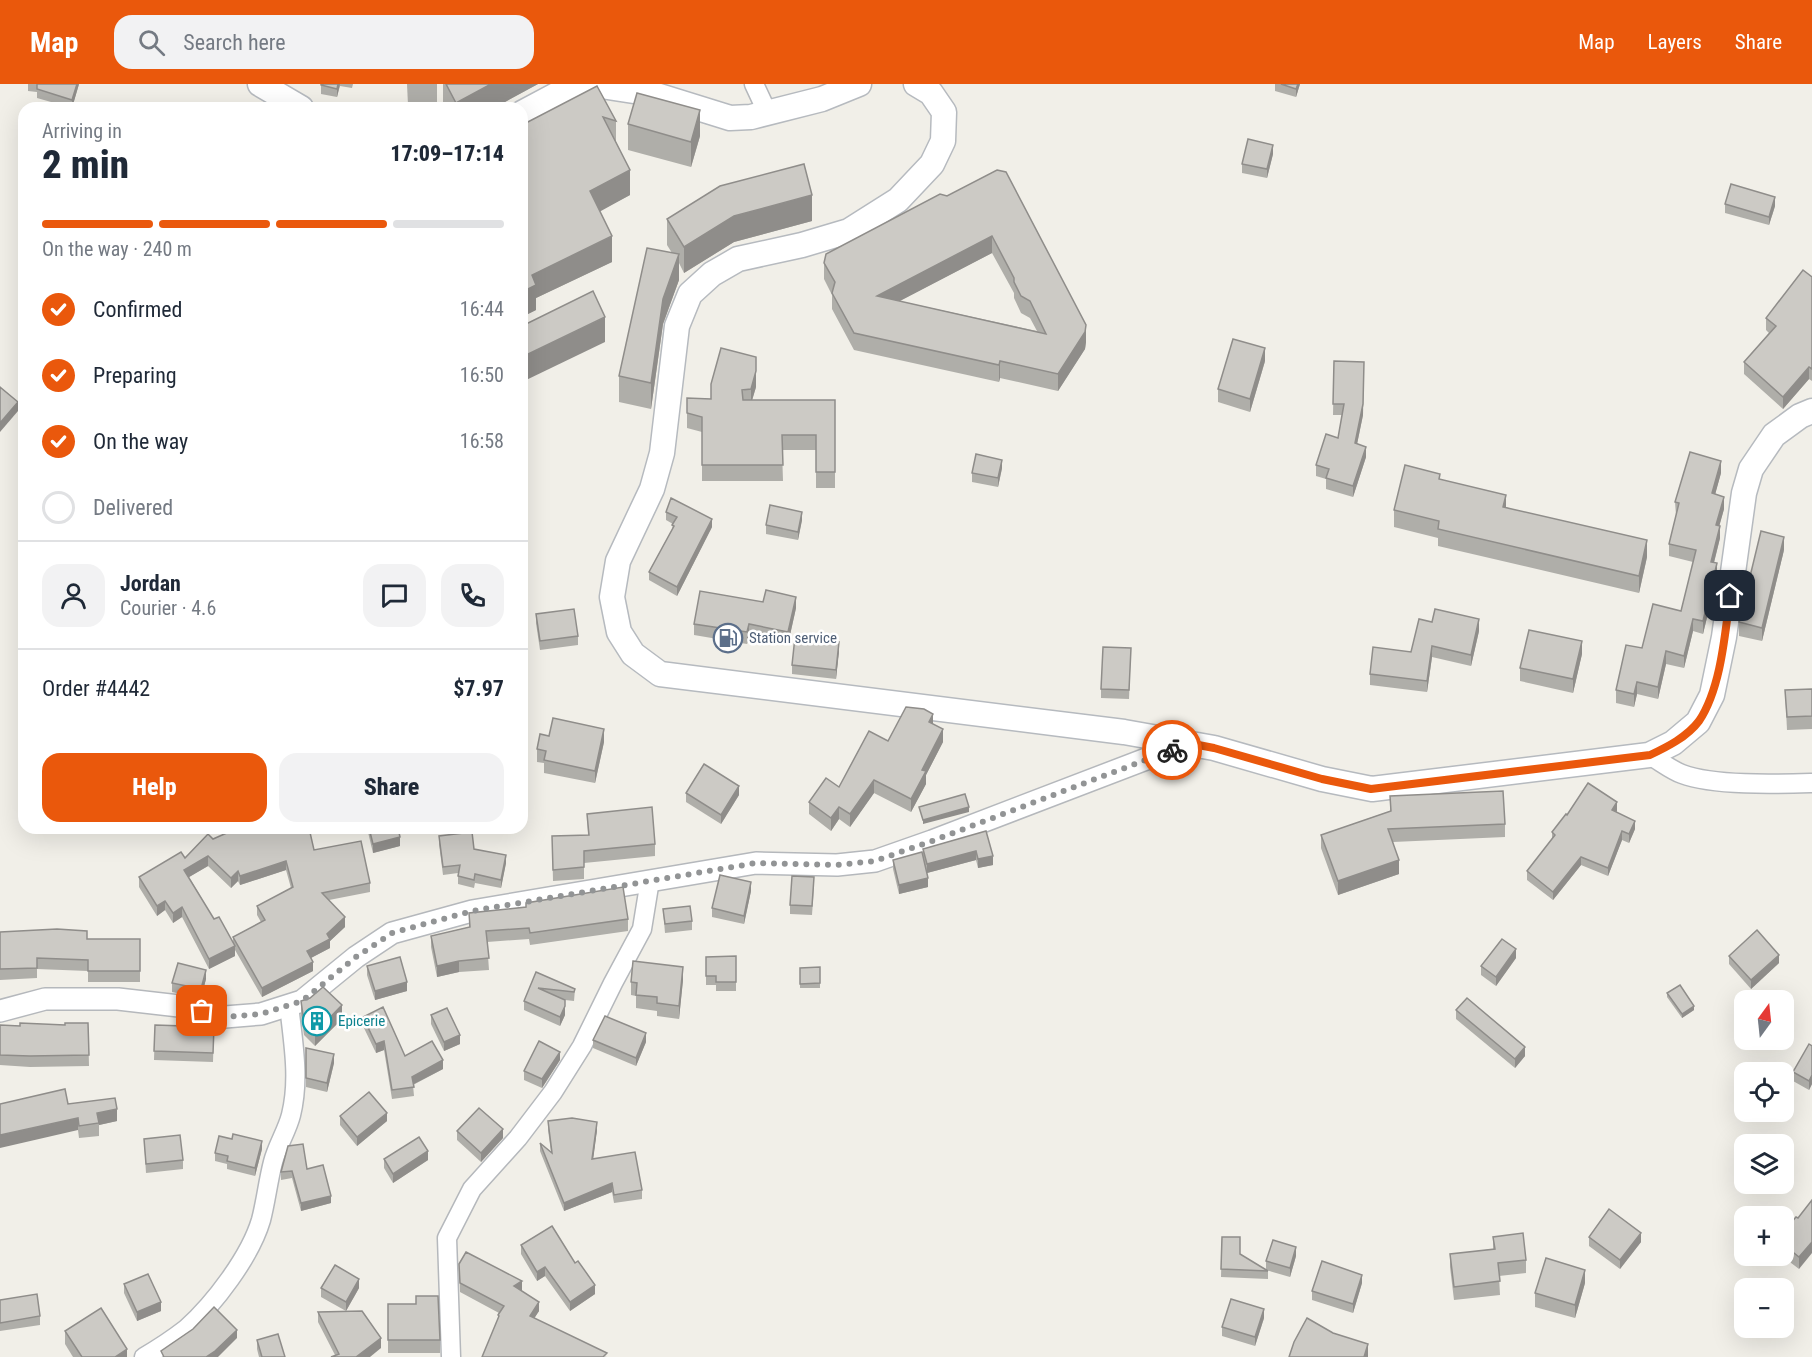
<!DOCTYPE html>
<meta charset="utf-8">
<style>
body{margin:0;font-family:"Roboto Condensed",sans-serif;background:#f2f2f3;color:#1f2937;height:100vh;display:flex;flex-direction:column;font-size:22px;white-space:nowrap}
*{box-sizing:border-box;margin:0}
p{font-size:20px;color:#747a83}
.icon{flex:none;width:33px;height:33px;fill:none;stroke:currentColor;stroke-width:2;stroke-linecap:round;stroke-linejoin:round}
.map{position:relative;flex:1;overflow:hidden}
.sheet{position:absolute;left:18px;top:18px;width:510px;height:732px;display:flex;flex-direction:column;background:#fff;border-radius:18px;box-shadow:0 6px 24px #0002}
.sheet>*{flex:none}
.needle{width:39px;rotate:15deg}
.tools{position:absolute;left:1734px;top:906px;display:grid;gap:12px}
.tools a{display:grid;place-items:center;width:60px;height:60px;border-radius:12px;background:#fff;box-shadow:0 6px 24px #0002;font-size:30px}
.pin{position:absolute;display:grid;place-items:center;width:51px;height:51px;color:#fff;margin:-26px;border-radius:12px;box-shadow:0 3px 9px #0006}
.courier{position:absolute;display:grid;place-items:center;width:60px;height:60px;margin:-30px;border:4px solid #ea580c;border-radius:50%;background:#fff;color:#222;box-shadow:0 2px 8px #0007}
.head em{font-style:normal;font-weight:800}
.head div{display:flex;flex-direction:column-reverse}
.head{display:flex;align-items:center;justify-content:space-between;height:102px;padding:0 24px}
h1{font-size:39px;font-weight:800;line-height:45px}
.bar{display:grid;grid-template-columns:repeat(4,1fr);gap:9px 6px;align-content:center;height:72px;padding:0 24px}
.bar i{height:8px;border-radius:4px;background:#e0e1e3}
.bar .on{background:#ea580c}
.bar p{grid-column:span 4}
.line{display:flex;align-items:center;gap:15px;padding:0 24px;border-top:2px solid #e0e1e3}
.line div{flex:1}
.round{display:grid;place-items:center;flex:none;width:63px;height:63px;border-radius:18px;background:#f2f2f3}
ol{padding:0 24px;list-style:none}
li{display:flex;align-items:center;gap:18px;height:66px}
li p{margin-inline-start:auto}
li .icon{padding:6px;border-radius:50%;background:#ea580c;color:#fff;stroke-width:4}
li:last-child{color:#747a83}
li i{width:33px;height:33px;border:3px solid #e0e1e3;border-radius:50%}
.cta{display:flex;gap:12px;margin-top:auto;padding:12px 24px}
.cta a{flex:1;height:69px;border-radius:18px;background:#ea580c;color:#fff;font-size:24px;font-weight:800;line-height:69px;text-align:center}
.cta a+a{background:#f2f2f3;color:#1f2937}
header{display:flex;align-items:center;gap:36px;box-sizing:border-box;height:84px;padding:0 30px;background:#ea580c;color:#fff}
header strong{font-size:28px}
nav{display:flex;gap:33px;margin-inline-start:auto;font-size:21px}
.search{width:420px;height:54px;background:#f2f2f3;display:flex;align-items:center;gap:15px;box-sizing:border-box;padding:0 21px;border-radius:18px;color:#747a83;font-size:22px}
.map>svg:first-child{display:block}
</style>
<header>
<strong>Map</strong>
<div class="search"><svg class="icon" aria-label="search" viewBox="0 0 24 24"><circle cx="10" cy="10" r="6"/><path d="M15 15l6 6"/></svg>Search here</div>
<nav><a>Map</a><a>Layers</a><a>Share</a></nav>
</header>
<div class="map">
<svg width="1812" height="1273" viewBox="0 0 1812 1273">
<rect width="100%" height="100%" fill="#f1efe8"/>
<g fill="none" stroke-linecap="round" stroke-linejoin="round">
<!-- minor casing -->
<g stroke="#b5b8bc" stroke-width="21">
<g id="minor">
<polyline points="754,0 768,30"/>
<path d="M1649 671C1660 677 1671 686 1682 690 1714 702 1777 700 1812 699"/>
<path d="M144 1273C158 1265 173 1255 186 1245 214 1220 250 1173 261 1136 266 1117 268 1097 273 1078 277 1062 287 1047 291 1031 300 995 293 958 289 921"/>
<polyline points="451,1273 447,1154 472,1105 518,1054 553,1008 582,962 613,899 642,845 650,796"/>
</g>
</g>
<!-- tertiary casing -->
<g stroke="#b5b8bc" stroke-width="24">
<polyline id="tertiary" points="0,927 45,915 118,915 179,922 225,933 261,930 302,917 356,873 392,849 472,827 756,779 837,781 875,777 932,757 1188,659"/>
</g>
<!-- secondary casing -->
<g stroke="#b6babf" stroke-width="27">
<g id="secondary">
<polyline points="260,0 301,24"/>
<polyline points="916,0 931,9 944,28 943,57 932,80 898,116 849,147 802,161 738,175 712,190 690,210 677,242 662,369 652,405 618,477 612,513 619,548 633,570 660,590 1124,648 1214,664 1322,695 1372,705 1649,671 1673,659 1698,638 1712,611 1724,553 1744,409 1751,385 1774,351 1800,332 1812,327"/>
<polyline points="522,29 569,4 601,2 653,10 730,34 751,33 822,15 859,0"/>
</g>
</g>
<!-- minor -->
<use href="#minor" stroke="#fff" stroke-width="18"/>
<!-- tertiary -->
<use href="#tertiary" stroke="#fff" stroke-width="21"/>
<!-- secondary -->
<use href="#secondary" stroke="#fff" stroke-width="24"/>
</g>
<!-- wall -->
<g fill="#afaea9" fill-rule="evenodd">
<polygon points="28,0 79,0 72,24 37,14 37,8 28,7"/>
<polygon points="321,0 353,0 352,4 340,2 337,13 321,10"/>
<polygon points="407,0 437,0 437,18 408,21"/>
<polygon points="443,0 538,0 494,24 445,24 443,21"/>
<polygon points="1275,0 1300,0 1296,13 1275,7"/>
<polygon points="597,2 616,37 616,58 630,111 599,127 612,178 536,214 536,226 522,233 522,41"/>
<polygon points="628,40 700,52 691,83 628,66"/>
<polygon points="1273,70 1267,94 1242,89 1242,80"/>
<path d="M997 86 1086 258 1085 265 1058 307 1000 294 999 298 854 266 832 225V211L824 195V179L947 112ZM992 169 1014 209V214L1021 229 1030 234 1037 247 899 217Z"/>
<polygon points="1725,120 1775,122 1769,141 1725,129"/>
<polygon points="667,135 812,137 734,158 684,189 679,179 679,196 663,240 651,325 619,318 619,292 672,169 667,161"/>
<polygon points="1812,193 1812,297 1809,295 1783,325 1744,290 1744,278 1769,249 1766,246 1766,234"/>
<polygon points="1265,277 1250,328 1218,318 1218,305"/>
<polygon points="1334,277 1363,331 1357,360 1366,373 1353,413 1326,405 1326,395 1316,392 1316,381 1338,354 1342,331 1333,331"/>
<polygon points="756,303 752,316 835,316 835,404 816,404 816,366 782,366 783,397 702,397 702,348 687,344 687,314 711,315"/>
<polygon points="1002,384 998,403 972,398 972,389"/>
<polygon points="1721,389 1715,410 1724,425 1719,442 1720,454 1714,479 1717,492 1703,550 1693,547 1684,584 1666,580 1658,615 1637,610 1634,623 1616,619 1616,606 1642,564 1681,527 1693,478 1669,472 1669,460 1676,431 1675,418"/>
<polygon points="1440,395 1506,423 1647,473 1639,509 1438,462 1438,454 1394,443 1394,426"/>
<polygon points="666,428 712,443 677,512 649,496 649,488 672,446 673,440 666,436"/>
<polygon points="802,436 798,456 766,450 766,441"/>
<polygon points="1784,466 1762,557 1739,552 1739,538"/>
<polygon points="796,524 788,560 749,551 747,560 694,551 694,540"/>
<polygon points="536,530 578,552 578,561 540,566 536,539"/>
<polygon points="1479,547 1471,582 1432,573 1427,608 1370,601 1370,590 1411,568"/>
<polygon points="1131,564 1129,615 1101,614 1101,605"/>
<polygon points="839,567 836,595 792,590 792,581"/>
<polygon points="1582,570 1573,609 1520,597 1520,584"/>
<polygon points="1812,605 1812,645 1787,646 1785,606"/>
<polygon points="933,640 943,658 926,691 926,700 911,728 874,709 850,743 839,735 831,747 809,730 809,718 839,703 888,657"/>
<polygon points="549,652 604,658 595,699 544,689 544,679 537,678 537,665"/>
<polygon points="686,709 739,711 721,740 686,718"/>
<polygon points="1390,712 1505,740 1505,753 1393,758 1399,790 1338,811 1321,764 1321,751 1390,727"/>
<polygon points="1617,727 1616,728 1635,745 1629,759 1622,756 1608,792 1581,781 1553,816 1527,796 1527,787 1552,755 1552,748 1567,731"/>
<polygon points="587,730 655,760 655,772 584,779 584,795 553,797 552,752 588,751"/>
<polygon points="367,744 398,744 400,762 373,769"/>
<polygon points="986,747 993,781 978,784 976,776 927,789 928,803 899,810 893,785 893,776 923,772 923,765"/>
<path d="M263 748 314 766 370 799V808L329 816 345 843 330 857V864L311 874 313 887 262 913 235 866V872L209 885 182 833 173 839 165 826 157 832 139 803V793L185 774 213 755ZM208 782 231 804 238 797 240 801 286 786 291 804 257 822V831L261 838 233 853V858L214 835 189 793Z"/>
<polygon points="439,752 474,765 506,779 501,804 475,799 474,804 458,800 458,789 443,791 439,760"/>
<polygon points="814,802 812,831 790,830 790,821"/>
<polygon points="751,807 744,840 712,833 712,824"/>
<polygon points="526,819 628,835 628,847 530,861 529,855 487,858 489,886 459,888 437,893 431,863 431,852 469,843 469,829 526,823"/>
<polygon points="663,825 692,837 692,846 665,849"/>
<polygon points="0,848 87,855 140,855 140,898 88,898 88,887 37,885 37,894 0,896"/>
<polygon points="736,872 736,907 716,907 716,901 706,901 706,873"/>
<polygon points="1729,872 1779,879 1751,905 1729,880"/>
<polygon points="1516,874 1496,902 1481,891 1481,882"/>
<polygon points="367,882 407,907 375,916 367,891"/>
<polygon points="820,883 820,904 800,904 800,884"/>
<polygon points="536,888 575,905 574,917 565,916 565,931 560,942 524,926 524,917"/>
<polygon points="206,895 201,914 172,908 172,899"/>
<polygon points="683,896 679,935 657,932 657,927 636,924 636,912 631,911 631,898"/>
<polygon points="1667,909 1694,926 1682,934 1667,913"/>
<polygon points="301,917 342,935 315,962 304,951 301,931"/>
<polygon points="1456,926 1525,972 1515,984 1456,935"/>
<polygon points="431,931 460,960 444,967 431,940"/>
<polygon points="363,933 405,972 443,985 413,1001 414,1012 392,1015 384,966 376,969 363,942"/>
<polygon points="88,939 89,982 30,983 0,981 0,941 20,942 65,941"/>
<polygon points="155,941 214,943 213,978 154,976"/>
<polygon points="593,956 646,958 636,982 593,964"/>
<polygon points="1812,962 1812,1000 1809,1006 1793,997 1793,988"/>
<polygon points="306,964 334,979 327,1008 306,1003"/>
<polygon points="560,976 542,1004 524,996 524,987"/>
<polygon points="68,1020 117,1037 99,1041 99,1052 79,1054 78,1046"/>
<polygon points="340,1032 387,1037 357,1062 340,1041"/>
<polygon points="548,1037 597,1046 593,1075 642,1106 642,1115 614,1119 612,1108 564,1127 540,1067 540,1059 551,1068 548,1046"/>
<polygon points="457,1047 503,1054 481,1078 457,1056"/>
<polygon points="144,1055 183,1076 183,1085 146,1089"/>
<polygon points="288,1062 331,1119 301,1127 292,1094 281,1096 281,1088"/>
<polygon points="262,1065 255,1092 227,1085 227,1080 215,1077 215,1069"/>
<polygon points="384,1075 428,1076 393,1099 384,1084"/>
<polygon points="1812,1116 1799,1185 1782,1172 1784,1172 1784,1147 1798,1134"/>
<polygon points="1222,1153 1240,1170 1268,1187 1268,1195 1221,1193"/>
<polygon points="1493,1153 1526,1176 1526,1189 1499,1192 1500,1211 1454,1216 1450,1183 1450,1170 1493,1165"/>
<polygon points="1589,1153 1641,1158 1620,1185 1589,1162"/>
<polygon points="521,1161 595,1210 570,1227 545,1192 537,1197 521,1170"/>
<polygon points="1296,1172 1290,1193 1266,1186 1266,1177"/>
<polygon points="459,1180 522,1206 521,1207 539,1227 534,1234 607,1273 498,1235 498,1231 499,1229 460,1208"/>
<polygon points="1362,1199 1353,1229 1312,1216 1312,1207"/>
<polygon points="1585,1199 1575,1234 1535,1223 1535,1209"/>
<polygon points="124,1200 161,1227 137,1237 124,1209"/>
<polygon points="321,1204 359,1204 346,1227 321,1213"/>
<polygon points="0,1216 40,1232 40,1241 0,1247"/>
<polygon points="388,1220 416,1220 440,1256 440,1269 388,1269"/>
<polygon points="318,1228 381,1264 335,1271 318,1238"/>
<polygon points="1264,1234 1255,1262 1222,1252 1222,1243"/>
<polygon points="65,1247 127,1273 73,1273 65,1260"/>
<polygon points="257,1256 285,1273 259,1273 257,1265"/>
</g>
<!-- shaded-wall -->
<g fill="#8f8d8a">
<polygon points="77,0 79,0 72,24 72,16"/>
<polygon points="338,0 340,0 337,13 337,5"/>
<polygon points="491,0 538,0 494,24 456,24 456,19"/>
<polygon points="1298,0 1300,0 1296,13 1296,5"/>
<polygon points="700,26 700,52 691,83 691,58"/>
<polygon points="1273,61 1273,70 1267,94 1267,85"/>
<polygon points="630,86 630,111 590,133 590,107"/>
<polygon points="812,111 812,137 734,158 684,189 684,163 734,132"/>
<polygon points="1775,113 1775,122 1769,141 1769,133"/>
<polygon points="612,152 612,178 536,214 536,226 522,233 522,208 532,191"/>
<polygon points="992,152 992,169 877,229 877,212"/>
<polygon points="679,170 679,196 663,240 651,325 651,299 663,215"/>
<polygon points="605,233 605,258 522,298 522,273"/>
<polygon points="1086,241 1086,258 1085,265 1058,307 1058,290"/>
<polygon points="1265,264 1265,277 1250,328 1250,315"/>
<polygon points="1000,277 1000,294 999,298 999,281"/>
<polygon points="1364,278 1363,331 1355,370 1355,359"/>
<polygon points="1809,283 1809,295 1783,325 1783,313"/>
<polygon points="756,287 756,303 751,320 751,305"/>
<polygon points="18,318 18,327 0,348 0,339"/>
<polygon points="1366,363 1366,373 1353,413 1353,402"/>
<polygon points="1002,376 1002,384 998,403 998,394"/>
<polygon points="1721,377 1721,389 1712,422 1712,409"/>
<polygon points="1506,411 1506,428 1503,423"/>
<polygon points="1724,413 1724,425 1716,454 1716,441"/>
<polygon points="802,428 802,436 798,456 798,448"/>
<polygon points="712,435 712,443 677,512 677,503"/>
<polygon points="1720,442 1720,454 1711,490 1711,478"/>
<polygon points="1784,453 1784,466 1762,557 1762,544"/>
<polygon points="1647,456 1647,473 1639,509 1639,492"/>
<polygon points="1717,479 1717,492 1703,550 1703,537"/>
<polygon points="796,513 796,524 788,560 788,548"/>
<polygon points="1479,535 1479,547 1471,582 1471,571"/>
<polygon points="1693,535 1693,547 1684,584 1684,572"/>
<polygon points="749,540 749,551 747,560 747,548"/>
<polygon points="1582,557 1582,570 1573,609 1573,595"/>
<polygon points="839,558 839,567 836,595 836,586"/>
<polygon points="1432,562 1432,573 1427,608 1427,597"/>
<polygon points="1666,567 1666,580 1658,615 1658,603"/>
<polygon points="1637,598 1637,610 1634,623 1634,610"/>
<polygon points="933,630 933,642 929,638"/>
<polygon points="604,645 604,658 595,699 595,687"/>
<polygon points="943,645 943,658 926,691 926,700 911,728 911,715 922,686"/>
<polygon points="874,696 874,709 850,743 850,730"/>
<polygon points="739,702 739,711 721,740 721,731"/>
<polygon points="1617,718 1617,727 1612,735 1612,726"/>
<polygon points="839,723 839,735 831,747 831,734"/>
<polygon points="969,723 969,728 923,740 923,736"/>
<polygon points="1635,737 1635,745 1629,759 1629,750"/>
<polygon points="1622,747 1622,756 1608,792 1608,784"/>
<polygon points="400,753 400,762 373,769 373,760"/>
<polygon points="976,767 976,776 927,789 927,780"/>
<polygon points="506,771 506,779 501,804 501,796"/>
<polygon points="208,772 208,782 184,796 184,786"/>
<polygon points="993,772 993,781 978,784 978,775"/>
<polygon points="1581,773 1581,781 1553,816 1553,808"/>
<polygon points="1399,776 1399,790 1338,811 1338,797"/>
<polygon points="286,777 286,786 240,801 240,792"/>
<polygon points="238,787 238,797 231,804 231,794"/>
<polygon points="928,794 928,803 899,810 899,801"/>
<polygon points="751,798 751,807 744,840 744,832"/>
<polygon points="165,817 165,826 157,832 157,822"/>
<polygon points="182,823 182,833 173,839 173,829"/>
<polygon points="345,833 345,843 330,857 330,864 307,876 307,867"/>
<polygon points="235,862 235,872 209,885 209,875"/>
<polygon points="1516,865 1516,874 1496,902 1496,893"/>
<polygon points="1779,871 1779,879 1751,905 1751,896"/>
<polygon points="459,877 459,888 437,893 437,882"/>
<polygon points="313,878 313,887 262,913 262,904"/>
<polygon points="683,883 683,896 679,935 679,922"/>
<polygon points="206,886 206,895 201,914 201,905"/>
<polygon points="407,898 407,907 375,916 375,907"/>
<polygon points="342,921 342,935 315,962 315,949"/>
<polygon points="565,922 565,931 560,942 560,933"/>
<polygon points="1694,922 1694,926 1682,934 1682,930"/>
<polygon points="646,949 646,958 636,982 636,974"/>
<polygon points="460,951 460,960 444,967 444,958"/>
<polygon points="384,957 384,966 376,969 376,960"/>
<polygon points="1525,963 1525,972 1515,984 1515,975"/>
<polygon points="560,968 560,976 542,1004 542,995"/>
<polygon points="334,970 334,979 327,1008 327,999"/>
<polygon points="443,976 443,985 412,1001 412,993"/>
<polygon points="1812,991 1812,1000 1809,1006 1809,997"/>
<polygon points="117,1025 117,1037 99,1041 97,1029"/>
<polygon points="387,1029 387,1037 357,1062 357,1053"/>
<polygon points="78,1034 78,1046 0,1064 0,1051"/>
<polygon points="597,1038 597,1046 592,1084 592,1075"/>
<polygon points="503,1045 503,1054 481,1078 481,1069"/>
<polygon points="262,1057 262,1065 255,1092 255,1084"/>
<polygon points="428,1067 428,1076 393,1099 393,1090"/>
<polygon points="612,1099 612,1108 564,1127 564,1119"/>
<polygon points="331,1112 331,1119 301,1127 301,1119"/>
<polygon points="1641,1149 1641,1158 1620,1185 1620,1176"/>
<polygon points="1812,1158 1812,1169 1799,1185 1799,1173"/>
<polygon points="1296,1163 1296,1172 1290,1193 1290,1184"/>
<polygon points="545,1183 545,1192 537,1197 537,1188"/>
<polygon points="1585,1186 1585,1199 1575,1234 1575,1221"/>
<polygon points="1362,1191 1362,1199 1353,1229 1353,1220"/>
<polygon points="359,1195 359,1204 346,1227 346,1218"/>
<polygon points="522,1197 522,1206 514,1211 514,1202"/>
<polygon points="595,1201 595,1210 570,1227 570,1218"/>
<polygon points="161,1218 161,1227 137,1237 137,1228"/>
<polygon points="539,1218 539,1227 530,1241 530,1232"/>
<polygon points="1264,1225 1264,1234 1255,1262 1255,1253"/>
<polygon points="237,1246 237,1254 218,1273 206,1273"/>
<polygon points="381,1254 381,1264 370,1273 356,1273"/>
<polygon points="1368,1260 1368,1273 1364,1273"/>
<polygon points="127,1265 127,1273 115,1273"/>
</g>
<!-- building -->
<g fill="#cccac5" stroke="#8f8d8a" stroke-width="1.5" fill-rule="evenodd">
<polygon points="37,0 77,0 72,16 37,5"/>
<polygon points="321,0 338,0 337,5 321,1"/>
<polygon points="446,0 491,0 456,19"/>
<polygon points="1281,0 1298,0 1296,5"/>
<polygon points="597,2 616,37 603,33 630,86 590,107 612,152 532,191 536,201 522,208 522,41"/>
<polygon points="637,9 700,26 691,58 628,40"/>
<polygon points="1248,55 1273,61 1267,85 1242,80"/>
<polygon points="804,80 812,111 734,132 684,163 667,135 720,102"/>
<path d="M997 86 1006 88 1086 241 1085 248 1058 290 1000 277 999 281 854 249 832 209 835 198 824 179 826 170 940 110 947 112ZM992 152 1014 194V198L1021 212 1030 217 1046 250 877 212Z"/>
<polygon points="1731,100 1775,113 1769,133 1725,120"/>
<polygon points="647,164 679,170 663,215 651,299 619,292"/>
<polygon points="1803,186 1812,193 1812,285 1809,283 1783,313 1744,278 1776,242 1766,234"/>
<polygon points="593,207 605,233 522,273 522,242"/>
<polygon points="1233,255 1265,264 1250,315 1218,305"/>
<polygon points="721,264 756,273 756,287 751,305 742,306 743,316 835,316 835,388 816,388 816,351 782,351 783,381 702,381 702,333 687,329 687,314 711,315 711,300"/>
<polygon points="1334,277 1364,278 1363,320 1355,359 1366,363 1353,402 1326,394 1329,385 1316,381 1326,350 1338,354 1344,320 1333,320"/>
<polygon points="0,303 18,318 0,339"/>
<polygon points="1690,368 1721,377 1712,409 1724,413 1716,441 1720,442 1711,478 1717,479 1703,537 1693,535 1684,572 1666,567 1658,603 1637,598 1634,610 1616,606 1626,561 1642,564 1653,520 1681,527 1696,466 1669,460 1679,419 1675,418"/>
<polygon points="976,370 1002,376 998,394 972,389"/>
<polygon points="1405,381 1440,390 1439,395 1506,411 1503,423 1647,456 1639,492 1438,445 1439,437 1394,426"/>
<polygon points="671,414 712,435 677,503 649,488 674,442 672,441 677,433 666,428"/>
<polygon points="770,421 802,428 798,448 766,441"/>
<polygon points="1761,447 1784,453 1762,544 1739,538"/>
<polygon points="766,506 796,513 788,548 749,540 747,548 694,540 700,507 763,518"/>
<polygon points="574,525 578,552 540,557 536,530"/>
<polygon points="1435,525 1479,535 1471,571 1432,562 1427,597 1370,590 1373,563 1411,568 1419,535 1432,538"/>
<polygon points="1529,546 1582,557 1573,595 1520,584"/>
<polygon points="795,553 839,558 836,586 792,581"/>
<polygon points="1103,563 1131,564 1129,606 1101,605"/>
<polygon points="1812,605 1812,632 1787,633 1785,606"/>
<polygon points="906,623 924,625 933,630 929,638 943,645 922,686 926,687 911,715 874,696 850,730 839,723 831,734 809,718 826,694 839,703 869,647 888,657"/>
<polygon points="553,634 604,645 595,687 544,676 546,667 537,665 540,650 549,652"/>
<polygon points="704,680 739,702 721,731 686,709"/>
<polygon points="1588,699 1617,718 1612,726 1635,737 1629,750 1622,747 1608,784 1581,773 1553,808 1527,787 1555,751 1552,748 1566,730 1567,731"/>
<polygon points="1503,707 1505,740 1388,745 1399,776 1338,797 1321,751 1391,727 1390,712"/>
<polygon points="965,710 969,723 923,736 919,723"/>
<polygon points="652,723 655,760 584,767 584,783 553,786 552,752 589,751 587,730"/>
<polygon points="238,744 261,744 263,748 279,744 309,744 314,766 361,757 370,799 322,809 345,833 327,850 330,855 307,867 313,878 262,904 233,853 265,836 257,822 293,803 286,777 240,792 238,787 231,794 208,772 184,786 214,835 219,833 235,862 209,875 182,823 173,829 165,817 157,822 139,793 181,768 185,774 208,750 213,755"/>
<polygon points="369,744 398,744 400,753 373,760"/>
<polygon points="986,747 993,772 978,775 976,767 927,780 923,765"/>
<polygon points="472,748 474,765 506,771 501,796 475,790 474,796 458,792 460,781 443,783 439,752"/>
<polygon points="922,768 928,794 899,801 893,776"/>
<polygon points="720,791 751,798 744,832 712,824"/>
<polygon points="792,792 814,793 812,822 790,821"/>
<polygon points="623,803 628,835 530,849 529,844 486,847 489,874 459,877 437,882 431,852 470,843 469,829 526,823 526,819"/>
<polygon points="690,822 692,837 665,840 663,825"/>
<polygon points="57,845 87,847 87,855 140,855 140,887 88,887 88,876 37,874 37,884 0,885 0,848"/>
<polygon points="1757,846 1779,871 1751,896 1729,872"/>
<polygon points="1502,855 1516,865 1496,893 1481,882"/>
<polygon points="736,872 736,898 716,898 716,892 706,892 706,873"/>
<polygon points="400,873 407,898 375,907 367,882"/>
<polygon points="633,877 683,883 679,922 657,919 657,913 636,911 637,899 631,898"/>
<polygon points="178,879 206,886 201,905 172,899"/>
<polygon points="820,883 820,899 800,900 800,884"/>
<polygon points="536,888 575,905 574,908 538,904 565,916 565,922 560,933 524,917"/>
<polygon points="1680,901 1694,922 1682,930 1667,909"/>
<polygon points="323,903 342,921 315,949 304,938 301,917 310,914"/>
<polygon points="1467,914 1525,963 1515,975 1456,926"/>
<polygon points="383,923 405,972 432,957 443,976 412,993 414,1003 392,1006 384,957 376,960 363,933"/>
<polygon points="447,924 460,951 444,958 431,931"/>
<polygon points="605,932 646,949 636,974 593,956"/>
<polygon points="20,939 65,941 65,939 88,939 89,971 30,972 0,971 0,941 20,942"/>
<polygon points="155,941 214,943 213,969 154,967"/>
<polygon points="539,957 560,968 542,995 524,987"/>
<polygon points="1809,960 1812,962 1812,991 1809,997 1793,988"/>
<polygon points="306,964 334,970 327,999 306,994"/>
<polygon points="65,1005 68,1020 115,1014 117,1025 97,1029 99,1039 79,1042 78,1034 0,1051 0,1020"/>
<polygon points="369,1008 387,1029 357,1053 340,1032"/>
<polygon points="479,1024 503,1045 481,1069 457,1047"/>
<polygon points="572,1034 597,1038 592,1075 635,1068 642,1106 614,1111 612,1099 564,1119 540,1059 552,1069 548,1037"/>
<polygon points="233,1050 262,1057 255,1084 227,1077 228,1072 215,1069 219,1052 232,1055"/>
<polygon points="180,1051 183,1076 146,1080 144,1055"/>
<polygon points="419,1053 428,1067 393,1090 384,1075"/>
<polygon points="303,1060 307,1085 323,1081 331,1112 301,1119 292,1087 281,1088 288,1062"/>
<polygon points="1812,1116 1812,1158 1799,1173 1784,1161 1784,1147 1796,1133 1798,1134"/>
<polygon points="1609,1125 1641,1149 1620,1176 1589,1153"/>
<polygon points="552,1142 575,1179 578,1177 595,1201 570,1218 545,1183 537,1188 521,1161"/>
<polygon points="1523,1149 1526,1176 1498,1179 1500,1197 1454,1203 1450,1170 1495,1165 1493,1153"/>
<polygon points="1222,1153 1240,1153 1240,1170 1268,1187 1221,1185"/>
<polygon points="1273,1156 1296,1163 1290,1184 1266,1177"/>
<polygon points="466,1168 522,1197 514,1202 539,1218 530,1232 607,1269 603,1273 482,1273 499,1232 498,1231 504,1222 460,1199 459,1180"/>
<polygon points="1546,1174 1585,1186 1575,1221 1535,1209"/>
<polygon points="1322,1177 1362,1191 1353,1220 1312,1207"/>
<polygon points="335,1181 359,1195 346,1218 321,1204"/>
<polygon points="148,1190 161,1218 137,1228 124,1200"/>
<polygon points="37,1210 40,1232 0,1239 0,1216"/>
<polygon points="416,1212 438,1212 440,1256 388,1256 388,1220 416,1220"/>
<polygon points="1231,1215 1264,1225 1255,1253 1222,1243"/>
<polygon points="214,1223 237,1246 215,1267 206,1273 164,1273 161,1267 193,1245"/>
<polygon points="101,1224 127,1265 115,1273 82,1273 65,1247"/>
<polygon points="362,1227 381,1254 356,1273 331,1273 339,1270 318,1228"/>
<polygon points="1307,1234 1333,1249 1368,1260 1364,1273 1289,1273 1294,1258"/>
<polygon points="278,1250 285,1273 262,1273 257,1256"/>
</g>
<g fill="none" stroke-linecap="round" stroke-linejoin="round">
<!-- done -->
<polyline stroke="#929495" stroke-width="6" stroke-dasharray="0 10.8" points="202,927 225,933 261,930 302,917 356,873 392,849 472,827 756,779 837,781 875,777 932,757 1172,666"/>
<!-- route -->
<path stroke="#ea580c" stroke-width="8" d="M1172 666 1188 659 1214 664 1322 695 1371 705 1650 671C1667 663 1687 653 1699 637 1721 604 1725 550 1730 512"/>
</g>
<!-- icons -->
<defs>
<g id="fuel-ring" transform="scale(1.5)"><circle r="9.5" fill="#fff" stroke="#5c6f8a" stroke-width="1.5"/><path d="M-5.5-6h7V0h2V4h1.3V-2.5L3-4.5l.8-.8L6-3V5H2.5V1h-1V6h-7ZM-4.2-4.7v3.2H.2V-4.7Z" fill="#5c6f8a"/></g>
<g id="building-ring" transform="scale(1.5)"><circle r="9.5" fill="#fff" stroke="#0f9aa8" stroke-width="1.5"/><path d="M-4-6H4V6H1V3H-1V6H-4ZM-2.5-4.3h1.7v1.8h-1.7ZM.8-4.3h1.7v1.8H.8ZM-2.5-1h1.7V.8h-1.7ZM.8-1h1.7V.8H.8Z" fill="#0f9aa8"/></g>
</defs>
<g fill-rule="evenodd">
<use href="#fuel-ring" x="728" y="554"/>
<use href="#building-ring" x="317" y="937"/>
</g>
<g text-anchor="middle" stroke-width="5" stroke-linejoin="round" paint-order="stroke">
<!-- service labels -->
<g font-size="15" fill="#4e5e75" stroke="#fff" text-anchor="start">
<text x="749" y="559">Station service</text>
</g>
<!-- culture labels -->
<g font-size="15" fill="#0d838f" stroke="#fff" text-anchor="start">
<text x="338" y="942">Epicerie</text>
</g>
</g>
</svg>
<div class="tools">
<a><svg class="needle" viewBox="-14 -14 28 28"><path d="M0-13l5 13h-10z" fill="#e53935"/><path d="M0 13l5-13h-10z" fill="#747a83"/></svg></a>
<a><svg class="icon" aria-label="locate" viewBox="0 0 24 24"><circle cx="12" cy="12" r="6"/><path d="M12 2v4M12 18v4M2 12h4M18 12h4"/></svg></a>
<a><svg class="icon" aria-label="layers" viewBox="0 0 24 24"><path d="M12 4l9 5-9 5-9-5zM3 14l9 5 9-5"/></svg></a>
<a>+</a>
<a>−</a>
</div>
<div class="pin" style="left:202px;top:927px;background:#ea580c"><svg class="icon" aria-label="bag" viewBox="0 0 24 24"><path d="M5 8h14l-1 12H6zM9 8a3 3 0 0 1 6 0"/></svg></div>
<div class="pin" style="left:1730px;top:512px;background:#1f2937"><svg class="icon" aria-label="home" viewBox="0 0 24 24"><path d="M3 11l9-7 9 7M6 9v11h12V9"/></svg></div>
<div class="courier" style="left:1172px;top:666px"><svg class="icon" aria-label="bike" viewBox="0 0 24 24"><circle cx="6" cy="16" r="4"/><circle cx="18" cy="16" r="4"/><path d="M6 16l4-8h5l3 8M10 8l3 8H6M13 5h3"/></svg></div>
<section class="sheet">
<div class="head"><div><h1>2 min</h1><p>Arriving in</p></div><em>17:09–17:14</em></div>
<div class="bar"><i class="on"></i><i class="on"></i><i class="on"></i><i></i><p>On the way · 240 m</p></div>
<ol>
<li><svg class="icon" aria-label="check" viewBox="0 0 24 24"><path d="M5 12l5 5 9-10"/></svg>Confirmed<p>16:44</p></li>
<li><svg class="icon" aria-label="check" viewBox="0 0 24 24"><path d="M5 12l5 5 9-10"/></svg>Preparing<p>16:50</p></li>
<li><svg class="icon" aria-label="check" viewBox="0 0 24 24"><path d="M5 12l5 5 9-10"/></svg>On the way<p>16:58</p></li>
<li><i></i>Delivered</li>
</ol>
<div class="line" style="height:108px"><a class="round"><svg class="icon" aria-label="person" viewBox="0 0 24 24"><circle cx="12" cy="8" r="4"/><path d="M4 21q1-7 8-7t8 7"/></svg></a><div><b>Jordan</b><p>Courier · 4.6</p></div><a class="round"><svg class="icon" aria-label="chat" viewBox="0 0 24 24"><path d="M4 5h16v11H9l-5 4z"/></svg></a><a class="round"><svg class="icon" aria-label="phone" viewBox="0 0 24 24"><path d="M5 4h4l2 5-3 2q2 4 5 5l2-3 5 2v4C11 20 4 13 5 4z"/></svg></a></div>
<div class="line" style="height:78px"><div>Order #4442</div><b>$7.97</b></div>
<div class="cta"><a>Help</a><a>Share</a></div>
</section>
</div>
